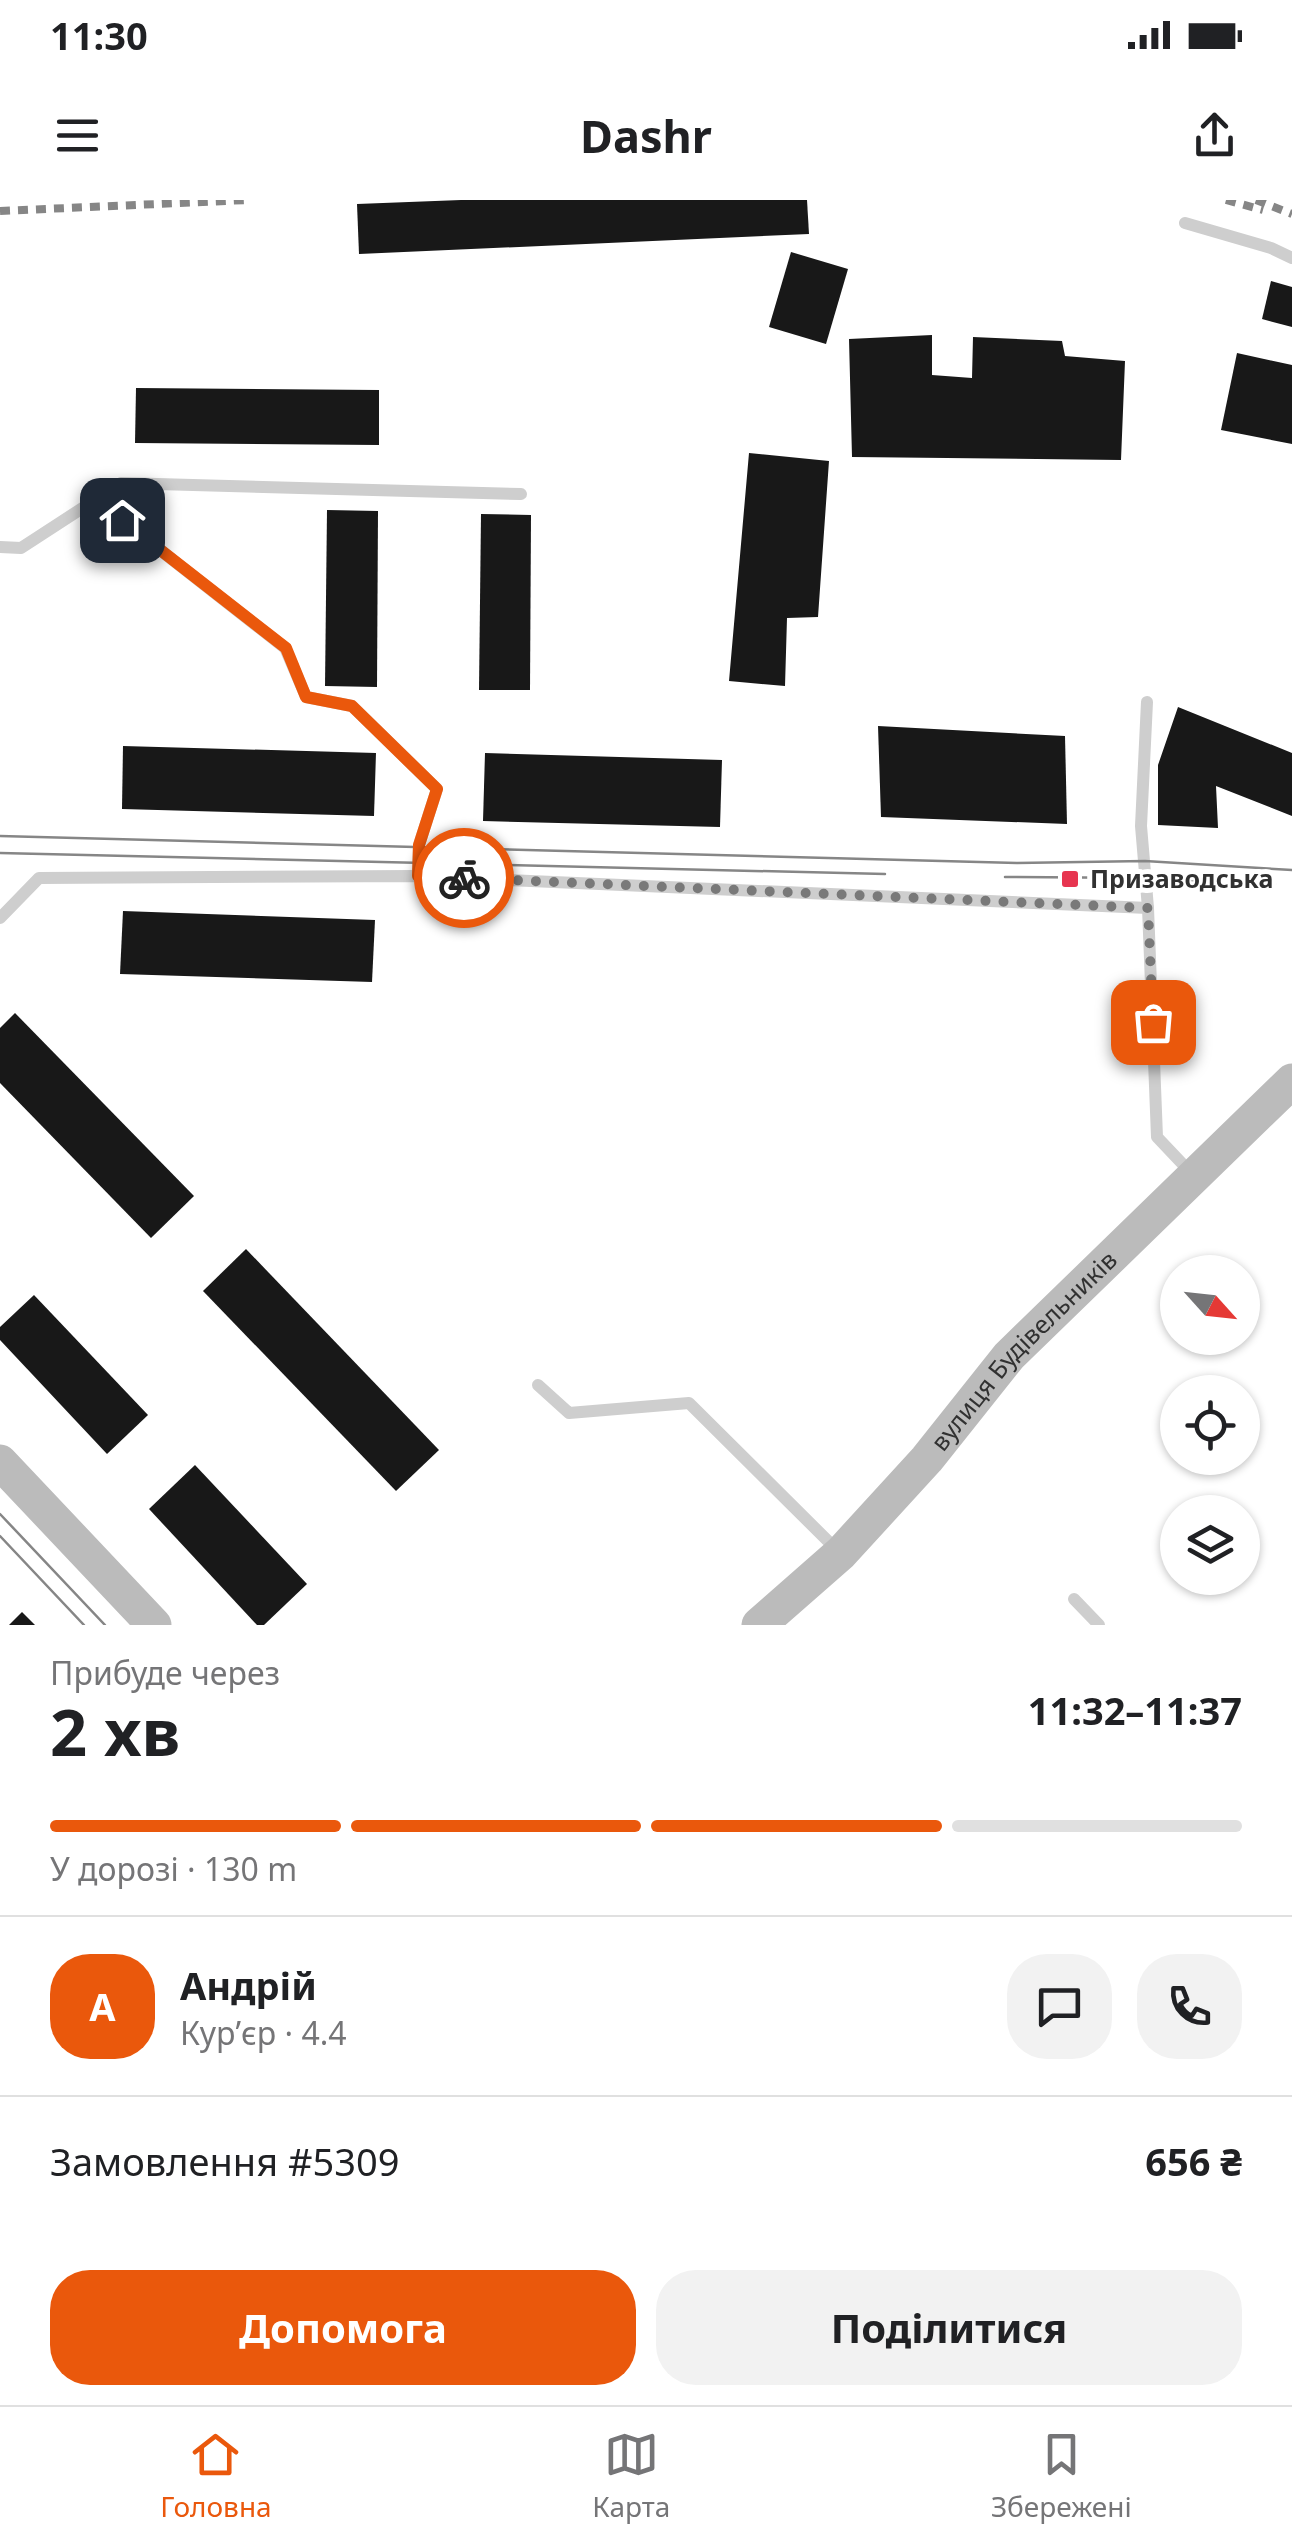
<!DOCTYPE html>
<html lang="uk">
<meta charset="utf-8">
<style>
body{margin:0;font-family:"Noto Sans",sans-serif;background:#f2f2f2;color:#202124;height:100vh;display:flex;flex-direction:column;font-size:38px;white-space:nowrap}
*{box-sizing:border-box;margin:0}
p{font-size:32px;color:#757577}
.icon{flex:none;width:55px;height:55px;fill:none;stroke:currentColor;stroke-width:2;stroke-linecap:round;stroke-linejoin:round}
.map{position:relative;height:1425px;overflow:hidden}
.side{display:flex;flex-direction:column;background:#fff;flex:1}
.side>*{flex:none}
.needle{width:65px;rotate:117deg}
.fabs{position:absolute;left:1160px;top:1055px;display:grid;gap:20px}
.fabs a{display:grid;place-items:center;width:100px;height:100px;border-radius:50%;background:#fff;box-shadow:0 2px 8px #0004;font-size:50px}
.pin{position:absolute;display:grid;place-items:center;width:85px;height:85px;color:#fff;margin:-42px;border-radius:20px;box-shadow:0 5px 15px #0006}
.courier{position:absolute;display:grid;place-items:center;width:100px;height:100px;margin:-50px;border:8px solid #ea580c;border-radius:50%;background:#fff;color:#222;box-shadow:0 2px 12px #0007}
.head em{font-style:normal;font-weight:700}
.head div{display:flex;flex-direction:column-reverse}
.head{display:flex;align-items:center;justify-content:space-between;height:170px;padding:0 50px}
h1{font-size:65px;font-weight:700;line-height:75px}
.bar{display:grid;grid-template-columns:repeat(4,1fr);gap:15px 10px;align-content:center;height:120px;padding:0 50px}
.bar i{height:12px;border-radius:8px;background:#e0e0e0}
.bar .on{background:#ea580c}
.bar p{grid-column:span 4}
.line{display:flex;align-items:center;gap:25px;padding:0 50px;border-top:2px solid #e0e0e0}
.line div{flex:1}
.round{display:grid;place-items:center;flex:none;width:105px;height:105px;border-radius:40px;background:#f2f2f2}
.cta{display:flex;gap:20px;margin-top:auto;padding:20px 50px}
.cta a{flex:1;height:115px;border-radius:40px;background:#ea580c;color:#fff;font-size:40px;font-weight:700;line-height:115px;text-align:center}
.cta a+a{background:#f2f2f2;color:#202124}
.status{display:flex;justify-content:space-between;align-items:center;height:70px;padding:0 50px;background:#fff;direction:ltr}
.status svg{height:28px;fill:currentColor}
header{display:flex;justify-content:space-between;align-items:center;height:130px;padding:0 50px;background:#fff;font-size:45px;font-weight:700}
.menu{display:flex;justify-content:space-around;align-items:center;height:140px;border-top:2px solid #e0e0e0;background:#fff;font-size:28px;color:#757577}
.menu a{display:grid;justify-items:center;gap:5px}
.menu .on{color:#ea580c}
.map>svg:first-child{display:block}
</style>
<div class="status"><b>11:30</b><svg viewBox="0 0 49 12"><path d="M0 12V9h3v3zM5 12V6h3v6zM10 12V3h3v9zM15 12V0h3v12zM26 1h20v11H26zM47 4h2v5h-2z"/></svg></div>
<header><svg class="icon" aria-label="menu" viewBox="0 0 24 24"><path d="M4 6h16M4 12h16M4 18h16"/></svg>Dashr<svg class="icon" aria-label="share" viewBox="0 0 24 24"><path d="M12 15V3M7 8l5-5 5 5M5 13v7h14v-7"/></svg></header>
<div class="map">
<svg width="1292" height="1425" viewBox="0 0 1292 1425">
<rect width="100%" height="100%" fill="#fff"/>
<!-- building -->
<g fill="#181818">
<polygon points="461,0 807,0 809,34 359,54 357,4"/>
<polygon points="791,52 848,69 826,144 769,127"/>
<polygon points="1271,81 1292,87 1292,127 1262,119"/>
<polygon points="932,135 932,175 972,178 973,137 1062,141 1065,156 1125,161 1121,260 852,257 849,139"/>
<polygon points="1237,153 1292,165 1292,244 1221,230"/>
<polygon points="136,188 379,190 379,245 135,243"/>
<polygon points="749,253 829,261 818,417 787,418 785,486 729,481"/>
<polygon points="327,310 378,311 377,487 325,486"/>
<polygon points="481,314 531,315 530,490 479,490"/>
<polygon points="1178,507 1292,553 1292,616 1216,586 1218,628 1158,625 1158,565"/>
<polygon points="878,526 1065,536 1067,624 881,617"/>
<polygon points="123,546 376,553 374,616 122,609"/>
<polygon points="485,553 722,560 720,627 483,621"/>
<polygon points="123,711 375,720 372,782 120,774"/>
<polygon points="15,813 194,996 151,1038 0,883 0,828"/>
<polygon points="246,1049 439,1250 396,1291 203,1091"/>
<polygon points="34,1095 148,1215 107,1254 0,1140 0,1127"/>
<polygon points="195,1265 307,1384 264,1425 257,1425 149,1309"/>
<polygon points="22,1412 35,1425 9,1425"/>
</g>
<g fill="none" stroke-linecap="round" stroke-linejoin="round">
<!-- lane -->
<g stroke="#cecece" stroke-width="12">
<polyline points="1185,23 1271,48 1292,58"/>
<polyline points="95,299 285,448 306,497 352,506 437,589 419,645 418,676"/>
<polyline points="0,347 21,348 121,283 521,294"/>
<polyline points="1147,502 1141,626 1148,708 1157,937 1192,974"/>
<polyline points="0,718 39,678 418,676 1148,708"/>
<polyline points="538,1185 569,1213 689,1203 839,1352"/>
<polyline points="1074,1399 1099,1425"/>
</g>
<!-- secondary -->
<g stroke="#bbb" stroke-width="35">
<polyline points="0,1262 154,1425"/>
<path id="s1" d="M759 1425 841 1353 927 1259 1009 1156 1292 881"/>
</g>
<!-- tram -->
<g stroke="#868686" stroke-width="2.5">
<polyline points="0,636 1017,663 1145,661 1292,670"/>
<polyline points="0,653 885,674"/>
<polyline points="1005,677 1146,678 1275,684"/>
<polyline points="0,1314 105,1425"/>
<polyline points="0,1336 84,1425"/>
</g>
<!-- rail -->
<g stroke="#868686" stroke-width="8" stroke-dasharray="10 8" stroke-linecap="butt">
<polyline points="1226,0 1263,10"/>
<polyline points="1256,0 1292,14"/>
<polyline points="0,11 247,0"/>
</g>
</g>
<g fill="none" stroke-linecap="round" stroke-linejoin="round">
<!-- done -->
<polyline stroke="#797979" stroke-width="10" stroke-dasharray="0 18" points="464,678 1148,708 1153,822"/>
<!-- route -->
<polyline stroke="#ea580c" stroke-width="12" points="122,320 286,448 306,497 352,506 437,589 419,645 418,676 464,678"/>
</g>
<!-- markers -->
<rect fill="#e73550" stroke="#fff" stroke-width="4" x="1060" y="669" width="20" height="20" rx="5"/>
<g text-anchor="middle" stroke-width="10" stroke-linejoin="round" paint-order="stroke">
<!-- poi labels -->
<g font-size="25" font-weight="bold" fill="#313131" stroke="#fff" text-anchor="start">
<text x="1090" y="688">Призаводська</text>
</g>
<!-- street labels -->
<g font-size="25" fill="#313131" stroke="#fff">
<text dy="9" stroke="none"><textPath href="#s1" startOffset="382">вулиця Будівельників</textPath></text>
</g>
</g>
</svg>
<div class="fabs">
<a><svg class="needle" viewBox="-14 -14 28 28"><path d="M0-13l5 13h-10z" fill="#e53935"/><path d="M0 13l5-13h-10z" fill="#757577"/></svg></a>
<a><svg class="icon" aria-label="locate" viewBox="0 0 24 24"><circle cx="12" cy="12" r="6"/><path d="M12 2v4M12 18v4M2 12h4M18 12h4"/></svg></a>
<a><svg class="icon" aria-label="layers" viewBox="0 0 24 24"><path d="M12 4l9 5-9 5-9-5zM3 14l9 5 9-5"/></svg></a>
</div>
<div class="pin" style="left:1153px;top:822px;background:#ea580c"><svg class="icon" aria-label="bag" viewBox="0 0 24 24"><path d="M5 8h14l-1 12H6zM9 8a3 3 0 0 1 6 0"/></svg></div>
<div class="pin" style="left:122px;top:320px;background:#1f2937"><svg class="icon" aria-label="home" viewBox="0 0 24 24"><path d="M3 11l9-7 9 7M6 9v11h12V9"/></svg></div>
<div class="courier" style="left:464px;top:678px"><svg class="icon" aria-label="bike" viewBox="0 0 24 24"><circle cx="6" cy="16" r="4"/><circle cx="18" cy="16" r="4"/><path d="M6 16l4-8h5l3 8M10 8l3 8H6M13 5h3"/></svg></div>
</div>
<section class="side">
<div class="head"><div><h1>2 хв</h1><p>Прибуде через</p></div><em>11:32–11:37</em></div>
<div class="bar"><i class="on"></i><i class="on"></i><i class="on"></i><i></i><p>У дорозі · 130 m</p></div>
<div class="line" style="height:180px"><b class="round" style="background:#ea580c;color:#fff">А</b><div><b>Андрій</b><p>Кур’єр · 4.4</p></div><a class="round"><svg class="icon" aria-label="chat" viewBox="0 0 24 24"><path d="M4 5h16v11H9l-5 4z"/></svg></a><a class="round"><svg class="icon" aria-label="phone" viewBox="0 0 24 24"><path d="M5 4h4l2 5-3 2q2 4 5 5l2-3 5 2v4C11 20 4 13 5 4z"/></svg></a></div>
<div class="line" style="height:130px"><div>Замовлення #5309</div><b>656 ₴</b></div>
<div class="cta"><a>Допомога</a><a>Поділитися</a></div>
</section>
<nav class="menu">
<a class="on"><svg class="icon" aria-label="home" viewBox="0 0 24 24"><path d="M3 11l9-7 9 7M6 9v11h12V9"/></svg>Головна</a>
<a><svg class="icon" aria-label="map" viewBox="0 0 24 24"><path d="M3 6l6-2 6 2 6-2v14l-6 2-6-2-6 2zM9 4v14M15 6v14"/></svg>Карта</a>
<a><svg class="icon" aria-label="saved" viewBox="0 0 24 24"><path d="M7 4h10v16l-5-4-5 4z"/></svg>Збережені</a>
</nav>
